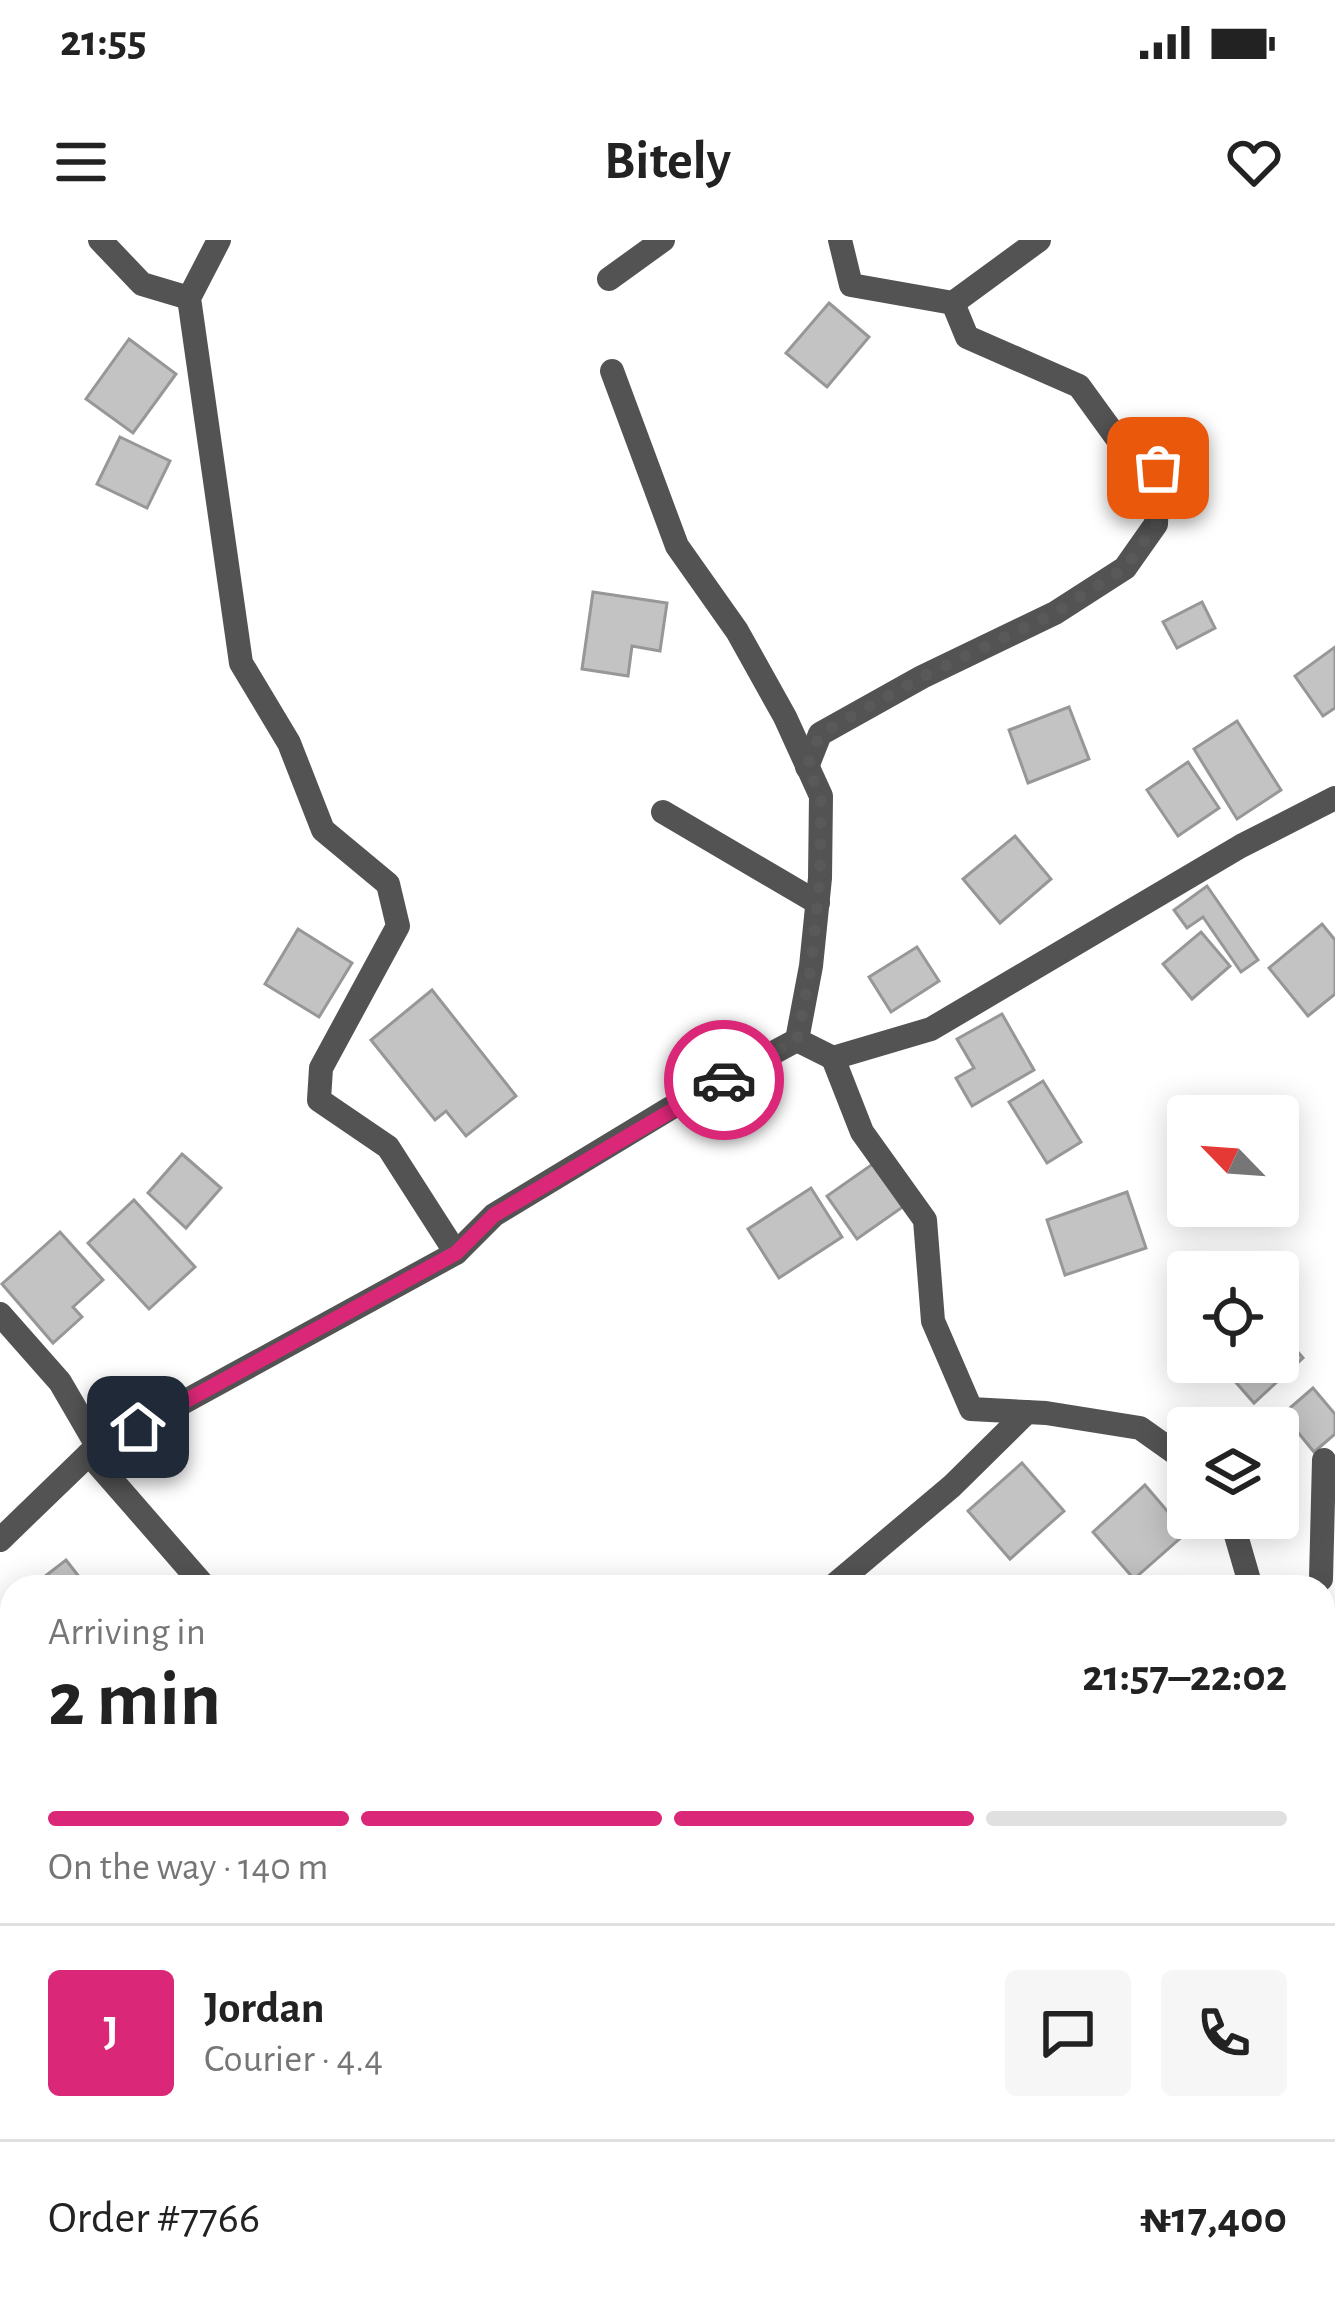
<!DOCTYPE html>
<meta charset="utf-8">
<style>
body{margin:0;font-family:"Alegreya Sans",sans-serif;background:#f6f6f6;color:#222;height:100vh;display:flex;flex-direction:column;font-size:45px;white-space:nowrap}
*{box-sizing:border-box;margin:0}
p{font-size:39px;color:#767676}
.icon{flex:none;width:66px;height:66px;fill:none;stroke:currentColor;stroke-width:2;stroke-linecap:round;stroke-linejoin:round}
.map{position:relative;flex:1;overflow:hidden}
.drawer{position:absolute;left:0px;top:1335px;width:1335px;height:744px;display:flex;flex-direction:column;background:#fff;border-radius:36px 36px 0 0;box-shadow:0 6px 30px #0003}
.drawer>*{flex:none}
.needle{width:78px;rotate:295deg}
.fabs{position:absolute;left:1167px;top:855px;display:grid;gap:24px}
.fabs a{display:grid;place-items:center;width:132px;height:132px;border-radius:12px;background:#fff;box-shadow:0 6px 30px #0003;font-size:60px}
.pin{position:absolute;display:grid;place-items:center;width:102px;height:102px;color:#fff;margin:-51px;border-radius:24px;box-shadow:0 6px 18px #0006}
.courier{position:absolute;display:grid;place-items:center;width:120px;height:120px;margin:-60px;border:9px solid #db2777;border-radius:50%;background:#fff;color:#222;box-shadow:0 3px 15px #0007}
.summary em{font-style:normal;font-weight:600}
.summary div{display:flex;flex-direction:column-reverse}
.summary{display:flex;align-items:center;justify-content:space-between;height:204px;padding:0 48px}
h1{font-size:78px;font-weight:600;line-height:90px}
.bar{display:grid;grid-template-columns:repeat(4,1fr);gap:18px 12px;align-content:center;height:144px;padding:0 48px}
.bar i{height:15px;border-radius:9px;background:#e0e0e0}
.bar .active{background:#db2777}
.bar p{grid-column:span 4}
.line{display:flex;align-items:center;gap:30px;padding:0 48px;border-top:3px solid #e0e0e0}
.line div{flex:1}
.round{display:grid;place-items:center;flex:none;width:126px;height:126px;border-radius:12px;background:#f6f6f6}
.status{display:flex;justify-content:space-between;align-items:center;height:84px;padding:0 60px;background:#fff;direction:ltr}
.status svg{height:33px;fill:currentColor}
header{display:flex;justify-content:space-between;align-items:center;height:156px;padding:0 48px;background:#fff;font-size:54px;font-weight:600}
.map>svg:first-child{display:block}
</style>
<div class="status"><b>21:55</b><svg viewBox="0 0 49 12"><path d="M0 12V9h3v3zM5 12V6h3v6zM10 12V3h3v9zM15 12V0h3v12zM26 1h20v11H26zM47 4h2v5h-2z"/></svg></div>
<header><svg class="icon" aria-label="menu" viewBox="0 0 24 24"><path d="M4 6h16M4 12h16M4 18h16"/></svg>Bitely<svg class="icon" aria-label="heart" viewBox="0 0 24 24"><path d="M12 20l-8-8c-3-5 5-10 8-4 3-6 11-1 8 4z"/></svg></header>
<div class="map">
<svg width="1335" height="2079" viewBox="0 0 1335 2079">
<rect width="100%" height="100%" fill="#fff"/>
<!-- building -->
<g fill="#c3c3c3" stroke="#979797" stroke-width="3">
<polygon points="829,63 869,97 827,147 786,113"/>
<polygon points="129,99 176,134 133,193 86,159"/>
<polygon points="120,197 170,221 147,268 97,244"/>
<polygon points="593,352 667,363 660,411 632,406 628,436 582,429"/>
<polygon points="1202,362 1215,388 1177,408 1163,382"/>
<polygon points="1335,407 1335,468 1323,476 1295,436"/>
<polygon points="1069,467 1089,519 1028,543 1009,490"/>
<polygon points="1237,481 1281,550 1237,579 1194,509"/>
<polygon points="1188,522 1219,568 1178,596 1147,550"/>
<polygon points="1015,596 1051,639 1000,683 963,639"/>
<polygon points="1207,646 1258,720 1241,732 1203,677 1187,688 1174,670"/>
<polygon points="1322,684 1335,700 1335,754 1308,776 1269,728"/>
<polygon points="298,689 352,723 319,777 265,744"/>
<polygon points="1201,692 1230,726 1192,759 1163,724"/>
<polygon points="917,707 939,741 891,772 869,737"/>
<polygon points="432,750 516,856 466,896 446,871 435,880 371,800"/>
<polygon points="1002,774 1034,830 972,866 956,838 974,828 957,799"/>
<polygon points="1043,841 1081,902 1047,923 1009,862"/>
<polygon points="182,914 221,948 186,988 148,953"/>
<polygon points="877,921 907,964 857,999 827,956"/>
<polygon points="811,948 842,997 779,1038 748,989"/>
<polygon points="1127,952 1146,1008 1065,1035 1047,980"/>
<polygon points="134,960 195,1027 149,1069 88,1003"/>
<polygon points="60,992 103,1040 73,1067 82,1077 53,1103 2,1044"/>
<polygon points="1278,1089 1303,1118 1254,1163 1218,1122 1278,1122"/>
<polygon points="1313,1148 1335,1174 1335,1194 1314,1212 1283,1174"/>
<polygon points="1022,1223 1064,1271 1010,1319 968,1271"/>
<polygon points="1145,1245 1186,1293 1134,1339 1093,1292"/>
<polygon points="66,1320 87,1347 31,1347"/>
<polygon points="1335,1440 1335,1472 1323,1459 1323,1450"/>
<polygon points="12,1528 12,1601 7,1605 0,1597 0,1538"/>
<polygon points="0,1963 12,1976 12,1989 0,1998"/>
<polygon points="12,1994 12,2057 0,2041 0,2003"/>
</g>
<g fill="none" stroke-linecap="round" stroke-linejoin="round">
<!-- street -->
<g stroke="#535353" stroke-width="24">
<polyline points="100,0 142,44 189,58"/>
<polyline points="219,0 189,58 241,423 289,503 323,590 388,644 398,686 321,828 319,860 388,907 456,1013"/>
<polyline points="840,0 851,45 953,63 1039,0"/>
<polyline points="609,39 663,0"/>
<polyline points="807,527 820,494 922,437 1055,373 1125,328 1156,284 1158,228 1116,197 1079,146 967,97 953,63"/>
<polyline points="663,572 818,663"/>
<polyline points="797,800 833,818 931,789 1241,606 1335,558"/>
<polyline points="833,818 862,892 925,980 933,1081 971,1169 1046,1173 1140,1188 1188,1222"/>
<polyline points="0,1074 60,1142 99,1209"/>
<polyline points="89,1214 205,1347"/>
<polyline points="1231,1278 1251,1347"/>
<polyline points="0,1300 89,1214 456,1013 494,975 669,869 797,800 811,726 820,638 821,556 785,477 737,391 677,306 612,131"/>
<polyline points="1321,1339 1324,1220"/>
<polyline points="832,1347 952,1246 1027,1172"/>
<polyline points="1323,1524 1335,1522"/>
<polyline points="0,1652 12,1671"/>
<polyline points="452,2067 472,2079"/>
<polyline points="336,2079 348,2067"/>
<polyline points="698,2079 713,2067"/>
</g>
</g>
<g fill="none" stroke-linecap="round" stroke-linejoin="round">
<!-- done -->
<polyline stroke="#595959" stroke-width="12" stroke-dasharray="0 21.6" points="724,840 797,800 811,727 820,638 821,556 807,527 820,494 922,437 1055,373 1125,328 1156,284 1158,228"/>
<!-- route -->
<polyline stroke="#db2777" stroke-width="15" points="138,1187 456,1013 494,975 724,840"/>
</g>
</svg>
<div class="fabs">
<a><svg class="needle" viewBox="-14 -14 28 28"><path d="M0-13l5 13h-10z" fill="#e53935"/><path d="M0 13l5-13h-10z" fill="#767676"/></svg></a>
<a><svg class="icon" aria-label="locate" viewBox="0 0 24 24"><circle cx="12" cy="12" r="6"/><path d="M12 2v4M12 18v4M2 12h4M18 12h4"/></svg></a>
<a><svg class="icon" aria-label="layers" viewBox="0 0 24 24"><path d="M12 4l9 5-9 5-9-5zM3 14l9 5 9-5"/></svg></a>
</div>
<div class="pin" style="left:1158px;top:228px;background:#ea580c"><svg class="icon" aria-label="bag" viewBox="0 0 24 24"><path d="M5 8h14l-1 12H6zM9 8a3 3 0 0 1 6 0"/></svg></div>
<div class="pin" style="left:138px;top:1187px;background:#1f2937"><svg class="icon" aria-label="home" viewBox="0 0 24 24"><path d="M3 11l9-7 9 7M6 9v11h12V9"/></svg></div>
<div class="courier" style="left:724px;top:840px"><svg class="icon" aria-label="car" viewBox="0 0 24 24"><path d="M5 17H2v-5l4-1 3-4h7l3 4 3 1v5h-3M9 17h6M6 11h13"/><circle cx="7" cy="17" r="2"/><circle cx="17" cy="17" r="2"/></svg></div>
<section class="drawer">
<div class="summary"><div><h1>2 min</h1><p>Arriving in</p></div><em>21:57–22:02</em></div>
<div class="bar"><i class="active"></i><i class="active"></i><i class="active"></i><i></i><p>On the way · 140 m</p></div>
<div class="line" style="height:216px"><b class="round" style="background:#db2777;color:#fff">J</b><div><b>Jordan</b><p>Courier · 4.4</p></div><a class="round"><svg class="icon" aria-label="chat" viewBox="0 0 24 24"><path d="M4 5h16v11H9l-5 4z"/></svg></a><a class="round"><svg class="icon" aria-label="phone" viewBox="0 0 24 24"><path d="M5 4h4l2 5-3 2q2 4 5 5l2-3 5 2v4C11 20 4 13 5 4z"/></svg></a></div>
<div class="line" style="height:156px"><div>Order #7766</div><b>₦17,400</b></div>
</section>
</div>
